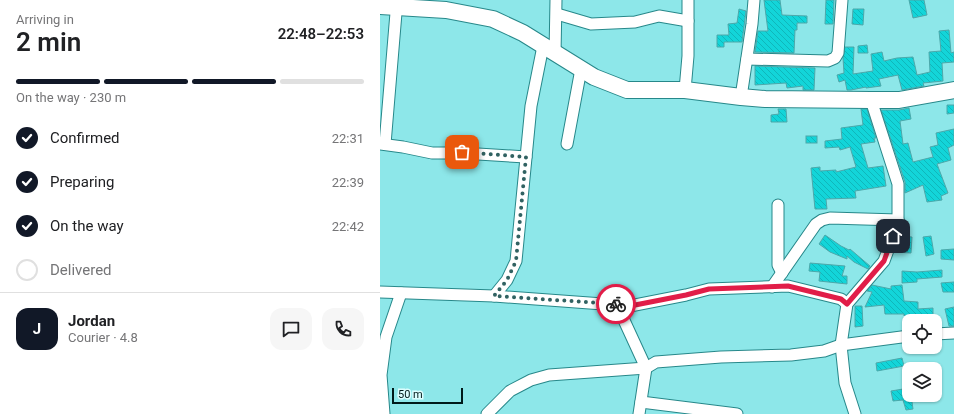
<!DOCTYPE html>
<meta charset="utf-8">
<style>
body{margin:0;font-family:Roboto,sans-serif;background:#f6f6f6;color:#202124;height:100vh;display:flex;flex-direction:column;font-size:15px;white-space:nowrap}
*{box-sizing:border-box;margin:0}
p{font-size:13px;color:#757577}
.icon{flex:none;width:22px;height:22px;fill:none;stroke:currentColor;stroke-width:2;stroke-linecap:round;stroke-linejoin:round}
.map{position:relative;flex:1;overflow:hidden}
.panel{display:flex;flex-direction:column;background:#fff;width:380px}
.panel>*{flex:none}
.fabs{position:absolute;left:522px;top:314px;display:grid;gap:8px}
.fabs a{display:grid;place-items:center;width:40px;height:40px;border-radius:8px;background:#fff;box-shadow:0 1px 3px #0004;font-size:20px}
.scale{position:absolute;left:12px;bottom:10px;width:71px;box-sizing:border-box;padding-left:4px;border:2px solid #001a1a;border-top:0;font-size:11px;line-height:14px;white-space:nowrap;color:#001a1a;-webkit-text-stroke:3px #dcfefe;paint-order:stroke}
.pin{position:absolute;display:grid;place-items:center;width:34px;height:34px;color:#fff;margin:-17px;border-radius:8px;box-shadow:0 2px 6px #0006}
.courier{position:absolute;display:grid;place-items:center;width:40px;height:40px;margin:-20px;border:3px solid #e11d48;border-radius:50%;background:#fff;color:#222;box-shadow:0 1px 5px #0007}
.head em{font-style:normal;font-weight:600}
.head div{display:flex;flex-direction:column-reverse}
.head{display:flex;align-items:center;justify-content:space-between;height:68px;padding:0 16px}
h1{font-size:26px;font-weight:600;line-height:30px}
.bar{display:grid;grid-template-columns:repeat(4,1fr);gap:6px 4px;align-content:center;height:48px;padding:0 16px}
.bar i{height:5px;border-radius:3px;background:#e0e0e0}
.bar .on{background:#111827}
.bar p{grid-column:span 4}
.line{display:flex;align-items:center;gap:10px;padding:0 16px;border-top:1px solid #e0e0e0}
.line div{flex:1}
.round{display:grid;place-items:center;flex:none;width:42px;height:42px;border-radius:12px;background:#f6f6f6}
ol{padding:0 16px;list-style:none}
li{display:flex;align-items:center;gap:12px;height:44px}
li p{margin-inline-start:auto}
li .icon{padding:4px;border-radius:50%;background:#111827;color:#fff;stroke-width:4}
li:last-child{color:#757577}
li i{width:22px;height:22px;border:2px solid #e0e0e0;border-radius:50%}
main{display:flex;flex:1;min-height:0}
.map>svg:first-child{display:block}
</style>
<main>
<section class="panel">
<div class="head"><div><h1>2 min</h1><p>Arriving in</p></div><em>22:48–22:53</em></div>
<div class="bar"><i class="on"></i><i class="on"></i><i class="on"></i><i></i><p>On the way · 230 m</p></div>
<ol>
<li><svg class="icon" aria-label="check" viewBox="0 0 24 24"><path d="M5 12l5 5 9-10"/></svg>Confirmed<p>22:31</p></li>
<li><svg class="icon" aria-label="check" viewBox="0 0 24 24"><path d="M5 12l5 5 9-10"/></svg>Preparing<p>22:39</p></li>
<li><svg class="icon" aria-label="check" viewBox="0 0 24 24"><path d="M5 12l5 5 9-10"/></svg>On the way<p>22:42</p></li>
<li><i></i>Delivered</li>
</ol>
<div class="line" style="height:72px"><b class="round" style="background:#111827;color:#fff">J</b><div><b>Jordan</b><p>Courier · 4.8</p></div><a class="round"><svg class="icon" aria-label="chat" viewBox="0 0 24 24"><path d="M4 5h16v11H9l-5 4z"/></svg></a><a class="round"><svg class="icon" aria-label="phone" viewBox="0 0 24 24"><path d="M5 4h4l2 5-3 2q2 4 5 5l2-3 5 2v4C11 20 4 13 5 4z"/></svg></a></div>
</section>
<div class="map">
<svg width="574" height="414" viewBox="0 0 574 414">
<defs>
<pattern id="building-back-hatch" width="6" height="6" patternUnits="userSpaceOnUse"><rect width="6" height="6" fill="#13d5d9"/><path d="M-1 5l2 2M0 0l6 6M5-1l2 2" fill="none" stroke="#10b6ba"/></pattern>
</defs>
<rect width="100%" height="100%" fill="#8de7e9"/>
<!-- building -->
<g fill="url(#building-back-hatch)" stroke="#4da8aa">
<polygon points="384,0 400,0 402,15 427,16 427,23 417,23 417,30 415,30 414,53 375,52 378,31 388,31"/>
<polygon points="446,0 454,0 453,24 445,24"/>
<polygon points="529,0 544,0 547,15 533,18"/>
<polygon points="359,9 366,11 362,42 344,42 344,47 337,47 337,35 349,35 348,24 357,23"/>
<polygon points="473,9 484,9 483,25 472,24"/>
<polygon points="569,30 571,53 574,52 574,62 562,63 563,81 543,83 544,86 522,90 518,75 499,79 501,86 486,88 486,87 471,90 467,90 465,80 459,82 457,75 464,73 463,58 465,47 474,47 473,74 493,71 491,54 502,52 504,61 517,58 533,57 537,75 550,72 549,52 561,51 559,31"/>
<polygon points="487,45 488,53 478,53 478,46"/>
<polygon points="375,66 435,68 434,90 423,90 423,86 407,88 406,83 375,85"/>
<polygon points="567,105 574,105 574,113 567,114"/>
<polygon points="529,108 531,119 520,121 523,144 528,143 533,162 553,157 550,147 558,145 556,133 574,129 574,145 568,148 571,160 557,164 568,193 561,196 562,200 547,202 543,185 525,193 525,182 501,110 519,110"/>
<polygon points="398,109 406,109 407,122 391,122 391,115 399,114"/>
<polygon points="481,109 487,109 496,138 494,138 495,142 481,144 488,168 503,166 506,186 475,191 476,198 446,199 447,209 435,209 431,168 440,167 440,171 456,170 456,172 476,167 470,147 460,150 459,147 445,148 445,141 462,139 461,128 483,125"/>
<rect x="426" y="136" width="11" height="7"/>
<polygon points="445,235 461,246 469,250 470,249 490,266 488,269 474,262 467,256 467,259 450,252 439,244"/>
<polygon points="521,236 532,237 531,253 515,252"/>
<polygon points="551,236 554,254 546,256 543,237"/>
<polygon points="574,249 574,260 561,259 561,250"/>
<polygon points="430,263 465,266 462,276 467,276 467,284 439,281 440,272 429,271"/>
<polygon points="562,270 562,277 537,279 537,282 522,283 522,271 537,272"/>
<polygon points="574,282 574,292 563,292 561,283"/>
<polygon points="492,285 511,289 511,286 522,285 524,301 538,302 538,309 553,308 553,315 524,316 524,314 505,314 504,305 485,307 492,292 487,291"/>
<polygon points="475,306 482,306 483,326 475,327"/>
<polygon points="574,307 574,326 569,326 565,309"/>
<polygon points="522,358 524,366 497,371 496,363"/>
<polygon points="529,388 529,395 531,395 533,409 526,410 523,400 513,401 511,391"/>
</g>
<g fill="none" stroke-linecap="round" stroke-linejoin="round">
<!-- street casing -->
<g stroke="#27888a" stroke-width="13">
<g id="street">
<polyline points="177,14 211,24 255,22 279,16 308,21"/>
<polyline points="175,54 176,0"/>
<polyline points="367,59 448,61 455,58 458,53 462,0"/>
<polyline points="305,90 308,56 308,0"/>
<polyline points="361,97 372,24 374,0"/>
<polyline points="0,144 23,147 52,153 82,153 146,157"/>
<polyline points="5,144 17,1"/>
<polyline points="187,144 201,69"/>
<polyline points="398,205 398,265 402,273"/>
<polyline points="392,287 436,224 442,220 450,218 518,220"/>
<polyline points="0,292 114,296 250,306 306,295 329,289 408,286 461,299 467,304"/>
<polyline points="114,296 127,280 136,261 151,106 163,46"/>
<polyline points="237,305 266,368 259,414"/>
<polyline points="555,334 574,333"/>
<polyline points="261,402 357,414"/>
<polyline points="4,414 1,375 6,337 21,293"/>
<polyline points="107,414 130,391 151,380 169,375 266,368 276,362 341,357 411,355 444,351 461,345 529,336"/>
<polyline points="475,414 465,383 461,345 467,304 504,261 518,223 518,184 491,100"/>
</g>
</g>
<!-- secondary casing -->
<g stroke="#27888a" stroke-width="18">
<polyline id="secondary" points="0,6 66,10 113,19 143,33 214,77 247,90 305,90 361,97 385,99 491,100 519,100 574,90"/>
</g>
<!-- street -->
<use href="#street" stroke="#fff" stroke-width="11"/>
<!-- secondary -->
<use href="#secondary" stroke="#fff" stroke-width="16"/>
</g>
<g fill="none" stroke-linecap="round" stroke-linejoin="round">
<!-- done -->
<polyline stroke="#316262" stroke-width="4" stroke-dasharray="0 7.2" points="82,152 146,157 136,261 127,280 114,296 236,304"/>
<!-- route -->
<polyline stroke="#e11d48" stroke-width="5" points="236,304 250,306 306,295 329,289 408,286 461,299 467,304 504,261 513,236"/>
</g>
</svg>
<div class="fabs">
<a><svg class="icon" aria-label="locate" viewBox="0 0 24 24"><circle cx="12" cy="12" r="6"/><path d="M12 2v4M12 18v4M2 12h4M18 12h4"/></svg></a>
<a><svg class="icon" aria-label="layers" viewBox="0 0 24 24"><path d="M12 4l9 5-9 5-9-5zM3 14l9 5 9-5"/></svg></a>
</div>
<div class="scale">50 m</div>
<div class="pin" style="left:82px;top:152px;background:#ea580c"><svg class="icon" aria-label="bag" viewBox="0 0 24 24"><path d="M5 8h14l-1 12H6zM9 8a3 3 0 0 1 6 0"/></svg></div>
<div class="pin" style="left:513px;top:236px;background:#1f2937"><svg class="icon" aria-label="home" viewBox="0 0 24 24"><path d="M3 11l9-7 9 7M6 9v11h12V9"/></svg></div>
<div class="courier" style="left:236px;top:304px"><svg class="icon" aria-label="bike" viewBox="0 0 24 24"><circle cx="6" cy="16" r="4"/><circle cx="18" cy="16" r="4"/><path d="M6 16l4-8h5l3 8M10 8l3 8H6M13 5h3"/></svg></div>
</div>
</main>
